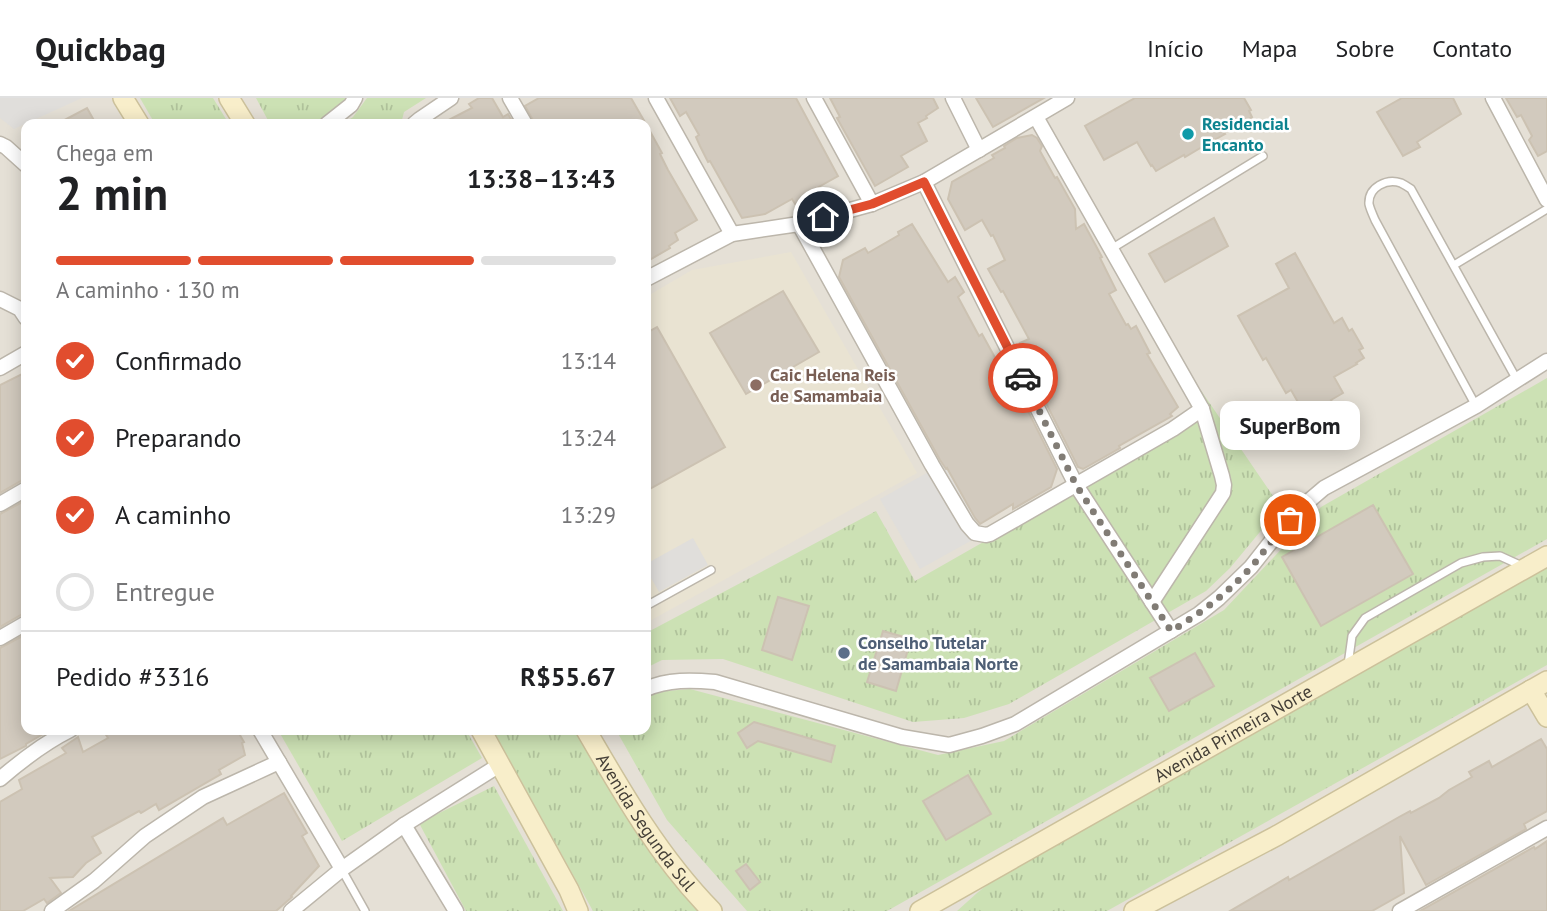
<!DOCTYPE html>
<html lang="pt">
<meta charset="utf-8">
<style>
body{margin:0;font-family:"PT Sans",sans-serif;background:#f6f6f6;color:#202124;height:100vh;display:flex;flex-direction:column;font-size:26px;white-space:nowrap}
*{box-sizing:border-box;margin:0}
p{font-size:23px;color:#757577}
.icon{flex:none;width:38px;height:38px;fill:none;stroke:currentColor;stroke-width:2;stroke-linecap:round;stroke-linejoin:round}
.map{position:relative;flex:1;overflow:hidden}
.sheet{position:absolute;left:21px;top:21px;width:630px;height:616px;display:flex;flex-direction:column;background:#fff;border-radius:14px;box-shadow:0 4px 18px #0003}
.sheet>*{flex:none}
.pin{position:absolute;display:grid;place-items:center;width:60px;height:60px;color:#fff;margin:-30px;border:4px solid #fff;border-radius:50%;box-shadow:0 2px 7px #0007}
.courier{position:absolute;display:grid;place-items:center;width:70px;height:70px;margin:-35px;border:5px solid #e14d2e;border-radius:50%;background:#fff;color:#222;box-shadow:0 2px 9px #0007}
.bubble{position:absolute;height:49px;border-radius:14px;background:#fff;box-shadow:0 4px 18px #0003;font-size:23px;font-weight:700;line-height:49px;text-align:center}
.head em{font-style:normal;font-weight:700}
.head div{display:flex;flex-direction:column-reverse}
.head{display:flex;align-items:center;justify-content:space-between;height:119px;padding:0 35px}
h1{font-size:46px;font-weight:700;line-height:52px}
.bar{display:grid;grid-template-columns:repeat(4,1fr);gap:10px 7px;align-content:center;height:84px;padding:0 35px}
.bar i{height:9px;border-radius:5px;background:#e0e0e0}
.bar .active{background:#e14d2e}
.bar p{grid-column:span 4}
.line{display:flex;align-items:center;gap:18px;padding:0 35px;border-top:2px solid #e0e0e0}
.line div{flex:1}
ol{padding:0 35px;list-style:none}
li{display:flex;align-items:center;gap:21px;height:77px}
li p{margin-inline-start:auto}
li .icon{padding:7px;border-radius:50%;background:#e14d2e;color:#fff;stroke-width:4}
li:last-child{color:#757577}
li i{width:38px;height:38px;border:4px solid #e0e0e0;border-radius:50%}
header{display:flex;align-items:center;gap:42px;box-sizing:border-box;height:98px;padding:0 35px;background:#fff;border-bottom:2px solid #e0e0e0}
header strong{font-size:33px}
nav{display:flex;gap:38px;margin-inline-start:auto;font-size:24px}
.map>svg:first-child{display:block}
</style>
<header>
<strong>Quickbag</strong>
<nav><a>Início</a><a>Mapa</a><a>Sobre</a><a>Contato</a></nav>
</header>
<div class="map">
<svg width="1547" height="813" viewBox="0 0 1547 813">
<defs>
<pattern id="park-tufts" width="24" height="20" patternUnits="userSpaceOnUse" patternTransform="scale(1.75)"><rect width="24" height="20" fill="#cce1b4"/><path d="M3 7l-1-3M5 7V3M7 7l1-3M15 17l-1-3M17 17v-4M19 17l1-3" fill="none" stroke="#b0c29b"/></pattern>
</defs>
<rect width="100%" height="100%" fill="#f1eee7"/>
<!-- residential -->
<path fill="#e5e0d6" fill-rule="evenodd" d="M0 0H1547V813H0ZM26 26H646V632H26Z"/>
<!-- education -->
<polygon fill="#e9e3d2" points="791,154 917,375 646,525 646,199 692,172"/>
<!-- park -->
<g fill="url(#park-tufts)">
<polygon points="140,0 213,0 229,26 155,26"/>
<polygon points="256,0 359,0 333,26 270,26"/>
<polygon points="367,0 426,0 404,14 401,26 343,26 353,19"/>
<polygon points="1547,280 1547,441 887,813 747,813 667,722 616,632 646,632 646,598 654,594 690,591 938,657 1004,643 1224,512 1321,409"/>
<polygon points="1198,288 1273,398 1269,423 1230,470 1206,493 1009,606 964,620 913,624 723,561 662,562 646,570 646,535 876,413 915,483 1195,323"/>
<polygon points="1547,467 1547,567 1107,813 957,813 977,795 991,784"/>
<polygon points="278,632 466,632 482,660 342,743"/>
<polygon points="493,632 581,632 704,813 593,813"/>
<polygon points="494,688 563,813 466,813 419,725"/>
</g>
<!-- parking -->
<g fill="#e0dedb">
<polygon points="0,0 82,0 14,31 0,20"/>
<polygon points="943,366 983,436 920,471 880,401"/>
<polygon points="693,440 708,467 659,494 646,471 646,466"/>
</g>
<!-- building -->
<g fill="#d2cabe" stroke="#ccc2b2" stroke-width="2">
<polygon points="479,0 492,0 503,19 508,16 514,26 441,26 472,10 469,6"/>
<polygon points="539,0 631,0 646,26 535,26 525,8"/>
<polygon points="670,0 796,0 838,78 815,91 818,96 797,109 792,101 765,116 742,120 710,63 708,64 700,48 696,39 699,37 686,14 680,18"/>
<polygon points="830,0 933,0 938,10 926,18 927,20 918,25 927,43 901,58 908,69 875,88 837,20 840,19"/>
<polygon points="976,0 1044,0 993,29"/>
<polygon points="1135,0 1244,0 1251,12 1249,13 1252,19 1224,35 1225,36 1207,46 1185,59 1184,57 1156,73 1152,67 1151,68 1137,44 1104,62 1085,28"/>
<polygon points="1402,0 1453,0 1461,16 1417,44 1420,49 1403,58 1377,14"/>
<polygon points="1506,0 1547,0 1547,53 1538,58 1529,42 1532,38 1521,17 1517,19"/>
<polygon points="87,10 96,26 57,26"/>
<polygon points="646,26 662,55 660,56 668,72 697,122 675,135 678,142 669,148 670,150 646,164"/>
<polygon points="1032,37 1037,40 1042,48 1040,53 1055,80 1057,79 1075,111 1076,131 1084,126 1102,159 1100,160 1116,192 1109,196 1126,227 1128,226 1131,231 1136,228 1150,255 1147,256 1178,309 1170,316 1172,318 1119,348 1120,350 1083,371 1078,369 1043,299 1041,296 1046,293 1038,274 1020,245 1029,241 1003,193 1001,194 988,171 1005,162 993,137 991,138 982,122 965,132 948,101 952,84 994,60 992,57 1005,50 1004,48 1017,40"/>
<polygon points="1214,120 1228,148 1165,184 1149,156"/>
<polygon points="912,126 948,184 955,179 964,194 958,199 979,238 982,236 1004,276 999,279 1017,308 1024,305 1057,371 1051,389 1013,411 1013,406 980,426 975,420 947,370 946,371 940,362 839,179 843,162 865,150 868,155 899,137 898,134"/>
<polygon points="1295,155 1334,225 1342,220 1349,233 1352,231 1363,250 1359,252 1364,260 1356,265 1357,266 1334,279 1343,295 1331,302 1334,307 1323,314 1319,308 1311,313 1309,310 1303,313 1291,292 1286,295 1266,260 1263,262 1238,218 1289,190 1276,166"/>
<polygon points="783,193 819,254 746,296 710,235"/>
<polygon points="657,229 725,349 646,393 646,235"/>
<polygon points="26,274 26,381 21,383 0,395 0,287"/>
<polygon points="26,402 26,515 21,517 0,529 0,416"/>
<polygon points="1373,407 1413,476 1321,528 1282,459"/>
<polygon points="778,499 809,508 792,562 762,552"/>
<polygon points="883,533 911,541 896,593 867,584"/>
<polygon points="26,536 26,632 50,632 26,646 26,648 0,661 0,550"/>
<polygon points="1195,555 1214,588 1169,613 1150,580"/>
<polygon points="754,624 835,648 831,664 758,643 747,650 738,635"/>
<polygon points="103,632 237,632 244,644 242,645 245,657 219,672 221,676 159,712 156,706 141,715 139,713 92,739 101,755 86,765 73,779 50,780 61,795 47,805 44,801 23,813 0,813 0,704 22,691 19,682 66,655 62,650 78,639 83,654 108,640"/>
<polygon points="1541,641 1547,651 1547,713 1524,726 1526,731 1426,787 1400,738 1404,795 1372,813 1230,813 1288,779 1289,782 1399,719 1410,713 1411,715 1439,700 1449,692 1472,679 1469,674 1489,663 1492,669"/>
<polygon points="968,677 991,716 946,742 923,703"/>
<polygon points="284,695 307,735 302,738 319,768 291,798 292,799 276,813 69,813 223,720 227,727"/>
<polygon points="1547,743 1547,813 1420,813 1534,749 1535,751"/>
<polygon points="746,766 760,784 750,792 736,773"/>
</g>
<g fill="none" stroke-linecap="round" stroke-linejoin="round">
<!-- lane casing -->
<g stroke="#bcb6ab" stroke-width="10">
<g id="lane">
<polyline points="1111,151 1263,58"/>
<polyline points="1454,167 1547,111"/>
<path d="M1476 308 1375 122C1373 117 1370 111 1369 106 1368 89 1387 80 1401 85 1405 87 1408 89 1411 91L1517 282"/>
<polyline points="646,508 711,472"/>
<polyline points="1348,567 1352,538 1365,520 1461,465 1483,459 1500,458 1522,468"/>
<polyline points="342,772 365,813"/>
</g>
</g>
<!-- street casing -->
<g stroke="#bcb6ab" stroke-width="17">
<g id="street">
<polyline points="510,0 525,26"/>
<polyline points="656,0 732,136"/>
<polyline points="814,0 872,106"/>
<polyline points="953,0 979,52"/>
<polyline points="1493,0 1547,102"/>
<polyline points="327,26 351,7 355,0"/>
<polyline points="414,26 420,21 451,0"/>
<polyline points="0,46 6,49 26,67"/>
<polyline points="924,84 1076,387 1171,533"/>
<polyline points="799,126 932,367 967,426 975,435 986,437 990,436 1173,331 1202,311 1036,19"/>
<polyline points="646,181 732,136 799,126 872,106 924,84 1067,0"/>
<polyline points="0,201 20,211 26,220"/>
<polyline points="0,270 26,255"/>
<polyline points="0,406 26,391"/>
<polyline points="1152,504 1223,395 1224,387 1222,378 1202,311"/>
<polyline points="0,540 26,525"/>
<path d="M646 591C668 581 692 582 715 584L902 639 949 647 982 638 1015 626 1199 516 1219 500 1251 469 1281 431 1304 407 1324 390 1476 308 1547 263"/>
<polyline points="260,632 342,771"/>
<path d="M0 681C22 662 44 645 70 632"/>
<polyline points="404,727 456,813"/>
<polyline points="52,813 94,783 145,738 203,699 279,664"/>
<polyline points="291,813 342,771 404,727 501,666"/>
<polyline points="1400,813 1547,730"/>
</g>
</g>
<!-- secondary casing -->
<g stroke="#ccc19b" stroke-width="22">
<g id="secondary">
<polyline points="123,0 139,26"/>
<polyline points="229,0 245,26"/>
<polyline points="1531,592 1547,619"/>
<polyline points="481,632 569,792 578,813"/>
<path id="s1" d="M586 632C623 696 660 760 712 813"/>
<path id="s2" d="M920 813 1547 458"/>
<polyline points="1134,813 1278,737 1547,583"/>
</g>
</g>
<!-- lane -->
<use href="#lane" stroke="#fff" stroke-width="7"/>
<!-- street -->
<use href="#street" stroke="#fff" stroke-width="14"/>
<!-- secondary -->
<use href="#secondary" stroke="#f8eeca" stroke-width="19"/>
</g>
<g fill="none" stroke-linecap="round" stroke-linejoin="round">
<!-- done -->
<path stroke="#817c75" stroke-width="7" stroke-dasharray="0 12.6" d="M1023 280 1076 387 1171 533C1201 515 1228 495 1252 468 1265 453 1276 436 1290 422"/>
<!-- route -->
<polyline stroke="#e14d2e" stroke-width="9" points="823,119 872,106 924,84 1023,280"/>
</g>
<!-- markers -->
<circle fill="#0f9aa8" stroke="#fff" stroke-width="2.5" cx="1188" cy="36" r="7"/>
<circle fill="#8d6e63" stroke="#fff" stroke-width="2.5" cx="756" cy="287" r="7"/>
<circle fill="#5c6f8a" stroke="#fff" stroke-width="2.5" cx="844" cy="555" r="7"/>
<g text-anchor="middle" stroke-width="5" stroke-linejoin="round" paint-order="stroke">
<!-- culture labels -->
<g font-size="18" font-weight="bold" fill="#0d838f" stroke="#fff" text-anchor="start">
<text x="1202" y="32">Residencial<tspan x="1202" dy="21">Encanto</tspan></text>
</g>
<!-- education labels -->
<g font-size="18" font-weight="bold" fill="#785e54" stroke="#fff" text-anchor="start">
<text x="770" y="283">Caic Helena Reis<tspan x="770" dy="21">de Samambaia</tspan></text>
</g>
<!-- service labels -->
<g font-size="18" font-weight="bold" fill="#4e5e75" stroke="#fff" text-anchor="start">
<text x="858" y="551">Conselho Tutelar<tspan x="858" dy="21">de Samambaia Norte</tspan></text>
</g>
<!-- street labels -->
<g font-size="18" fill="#443f37" stroke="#fff">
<text dy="6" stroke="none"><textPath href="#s2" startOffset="360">Avenida Primeira Norte</textPath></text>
<text dy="6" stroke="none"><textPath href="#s1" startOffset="110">Avenida Segunda Sul</textPath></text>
</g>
</g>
</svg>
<div class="pin" style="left:1290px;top:422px;background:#ea580c"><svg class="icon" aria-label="bag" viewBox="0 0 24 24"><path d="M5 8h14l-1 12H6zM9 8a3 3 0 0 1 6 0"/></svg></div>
<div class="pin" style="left:823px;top:119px;background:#1f2937"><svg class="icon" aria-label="home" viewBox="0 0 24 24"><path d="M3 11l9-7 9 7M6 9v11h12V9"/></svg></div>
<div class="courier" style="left:1023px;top:280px"><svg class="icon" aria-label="car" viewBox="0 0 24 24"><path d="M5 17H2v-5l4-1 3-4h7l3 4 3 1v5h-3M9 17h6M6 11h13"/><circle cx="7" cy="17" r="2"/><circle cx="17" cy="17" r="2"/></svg></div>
<div class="bubble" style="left:1220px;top:303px;width:140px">SuperBom</div>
<section class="sheet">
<div class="head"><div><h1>2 min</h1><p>Chega em</p></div><em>13:38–13:43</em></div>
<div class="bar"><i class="active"></i><i class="active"></i><i class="active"></i><i></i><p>A caminho · 130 m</p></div>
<ol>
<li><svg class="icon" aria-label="check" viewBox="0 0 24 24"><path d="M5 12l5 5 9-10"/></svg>Confirmado<p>13:14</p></li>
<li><svg class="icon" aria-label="check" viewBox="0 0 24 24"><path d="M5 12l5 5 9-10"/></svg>Preparando<p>13:24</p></li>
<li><svg class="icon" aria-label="check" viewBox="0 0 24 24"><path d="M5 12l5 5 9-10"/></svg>A caminho<p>13:29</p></li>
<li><i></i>Entregue</li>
</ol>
<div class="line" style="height:91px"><div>Pedido #3316</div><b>R$55.67</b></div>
</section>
</div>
